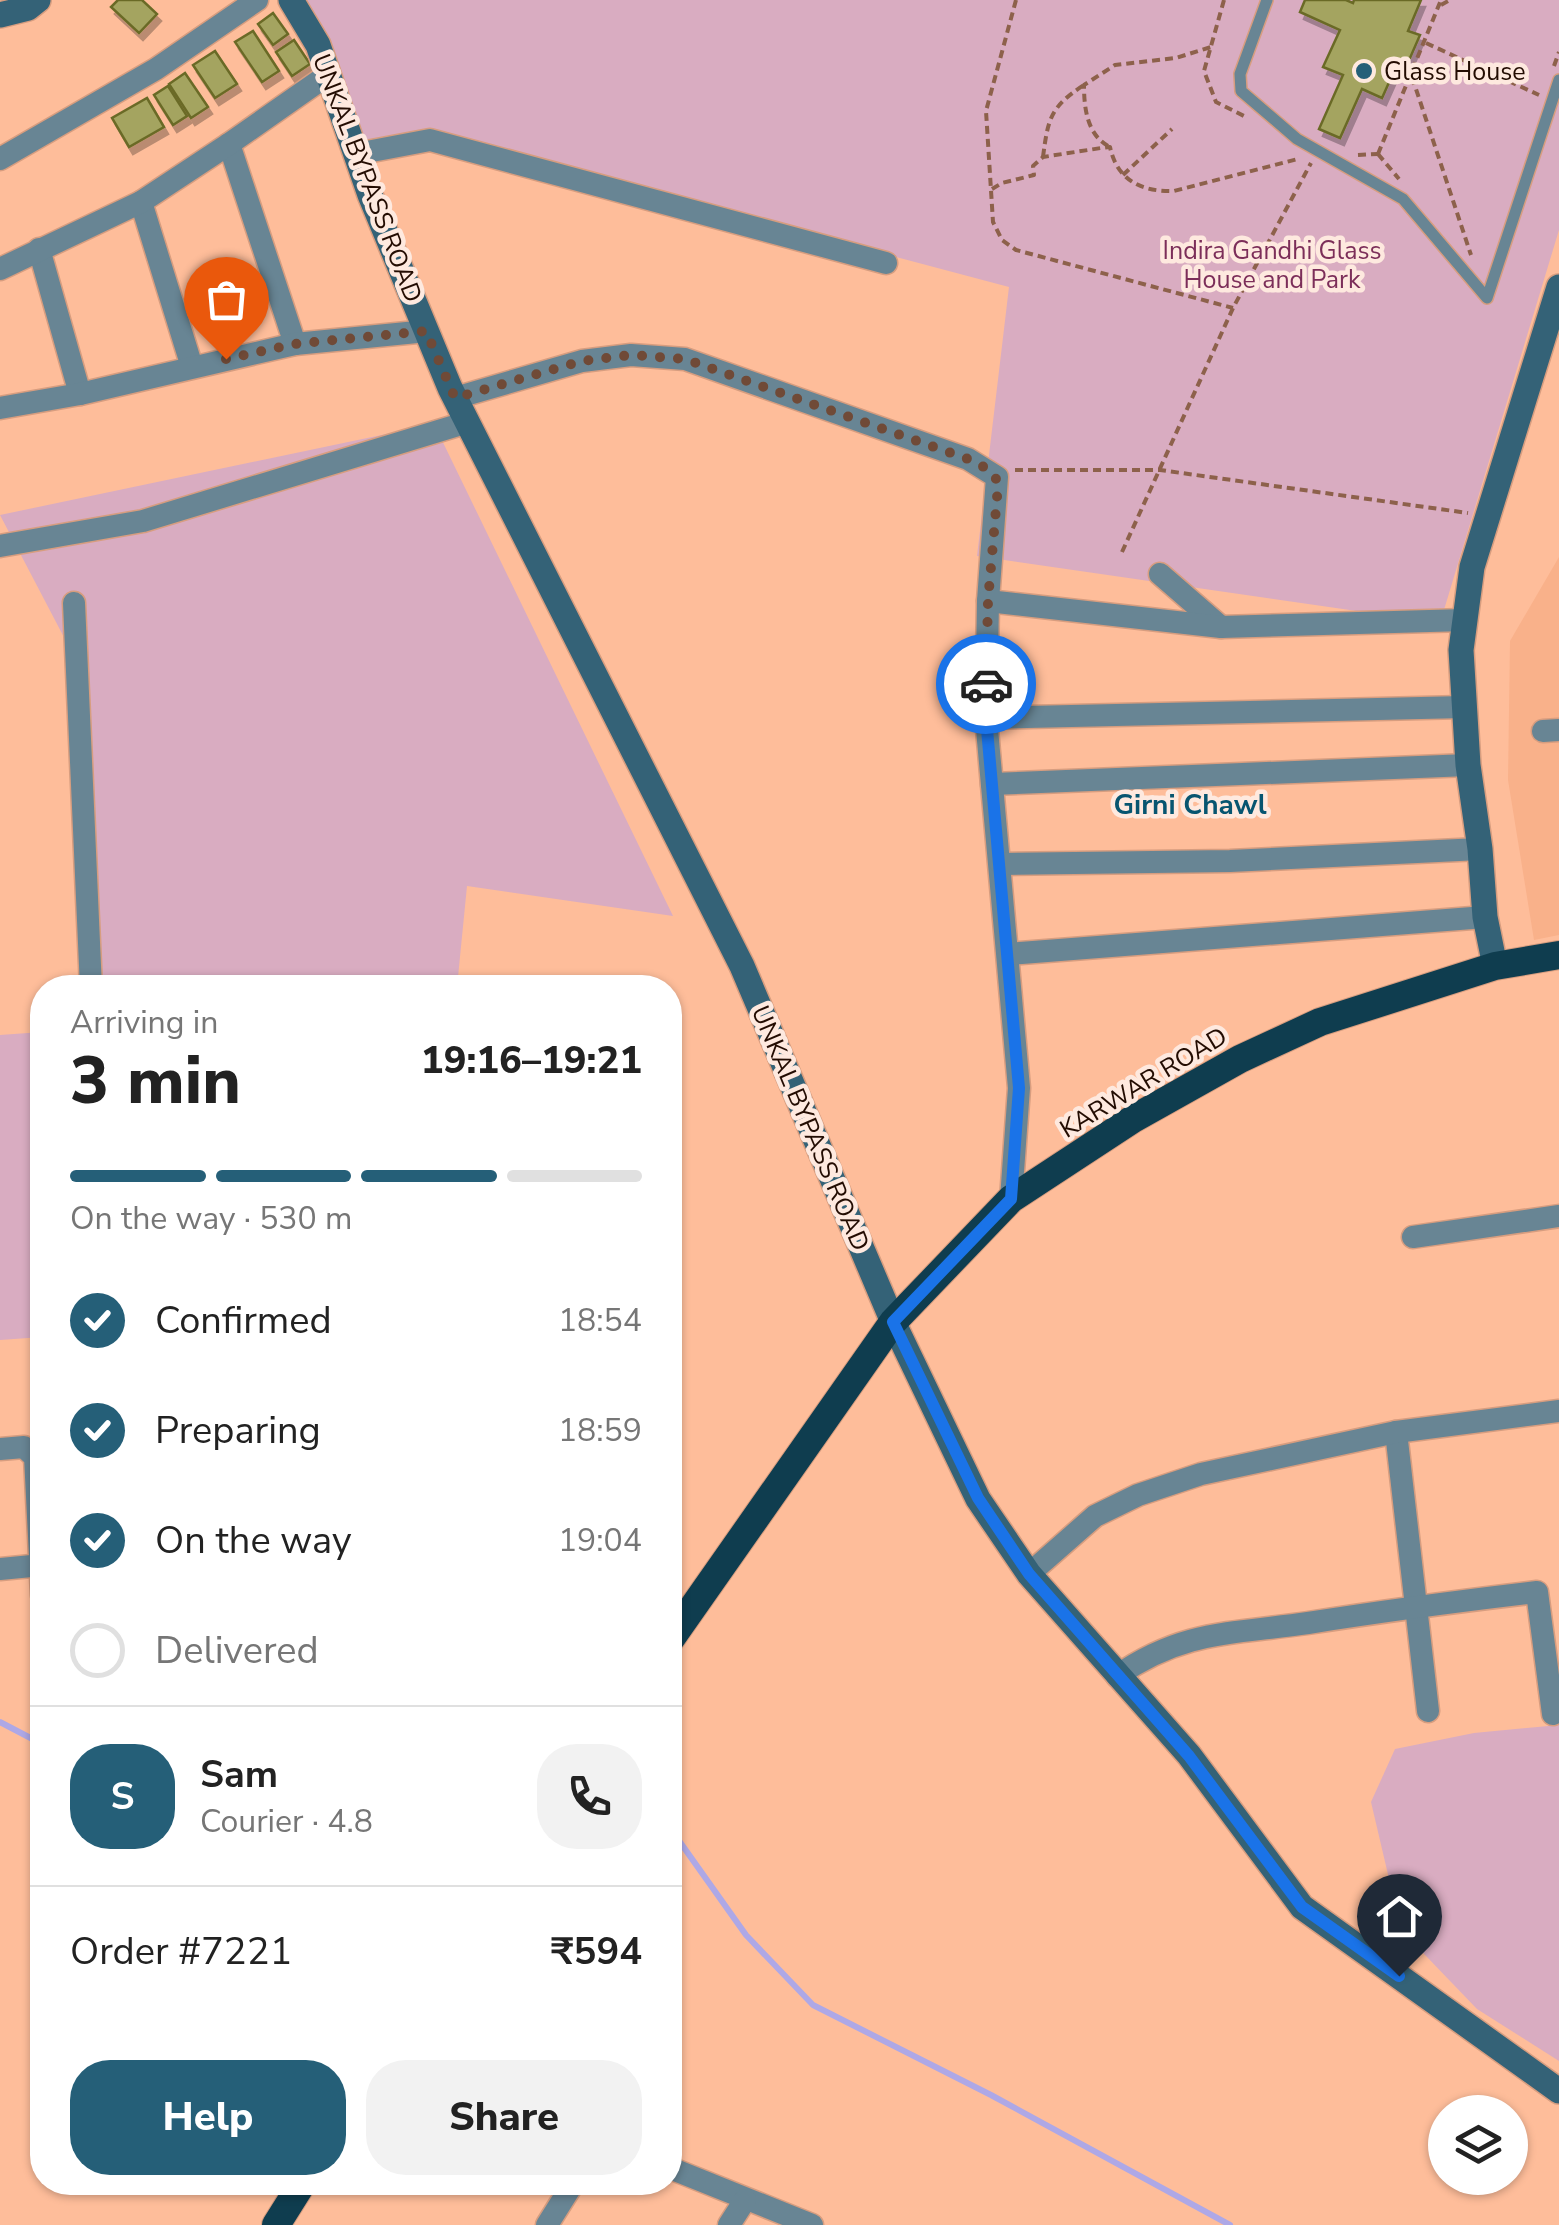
<!DOCTYPE html>
<meta charset="utf-8">
<style>
body{margin:0;font-family:"Nunito Sans",sans-serif;background:#f2f2f2;color:#222;height:100vh;display:flex;flex-direction:column;font-size:38px;white-space:nowrap}
*{box-sizing:border-box;margin:0}
p{font-size:32px;color:#767676}
.icon{flex:none;width:55px;height:55px;fill:none;stroke:currentColor;stroke-width:2;stroke-linecap:round;stroke-linejoin:round}
.map{position:relative;flex:1;overflow:hidden}
.sheet{position:absolute;left:30px;top:975px;width:652px;height:1220px;display:flex;flex-direction:column;background:#fff;border-radius:40px;box-shadow:0 2px 8px #0004}
.sheet>*{flex:none}
.fabs{position:absolute;left:1428px;top:2095px;display:grid;gap:20px}
.fabs a{display:grid;place-items:center;width:100px;height:100px;border-radius:50%;background:#fff;box-shadow:0 2px 8px #0004;font-size:50px}
.pin{position:absolute;display:grid;place-items:center;width:85px;height:85px;color:#fff;margin:-102px -42px;border-radius:50% 50% 50% 0;rotate:-45deg;box-shadow:0 0 10px #0007}
.pin .icon{rotate:45deg}
.courier{position:absolute;display:grid;place-items:center;width:100px;height:100px;margin:-50px;border:8px solid #1a73e8;border-radius:50%;background:#fff;color:#222;box-shadow:0 2px 12px #0007}
.overview em{font-style:normal;font-weight:800}
.overview div{display:flex;flex-direction:column-reverse}
.overview{display:flex;align-items:center;justify-content:space-between;height:170px;padding:0 40px}
h1{font-size:65px;font-weight:800;line-height:75px}
.bar{display:grid;grid-template-columns:repeat(4,1fr);gap:15px 10px;align-content:center;height:120px;padding:0 40px}
.bar i{height:12px;border-radius:8px;background:#e0e0e0}
.bar .on{background:#255f78}
.bar p{grid-column:span 4}
.line{display:flex;align-items:center;gap:25px;padding:0 40px;border-top:2px solid #e0e0e0}
.line div{flex:1}
.round{display:grid;place-items:center;flex:none;width:105px;height:105px;border-radius:40px;background:#f2f2f2}
ol{padding:0 40px;list-style:none}
li{display:flex;align-items:center;gap:30px;height:110px}
li p{margin-inline-start:auto}
li .icon{padding:10px;border-radius:50%;background:#255f78;color:#fff;stroke-width:4}
li:last-child{color:#767676}
li i{width:55px;height:55px;border:5px solid #e0e0e0;border-radius:50%}
.button{display:flex;gap:20px;margin-top:auto;padding:20px 40px}
.button a{flex:1;height:115px;border-radius:40px;background:#255f78;color:#fff;font-size:40px;font-weight:800;line-height:115px;text-align:center}
.button a+a{background:#f2f2f2;color:#222}
.map>svg:first-child{display:block}
</style>
<div class="map">
<svg width="1559" height="2225" viewBox="0 0 1559 2225">
<defs>
<filter id="shadow"><feDropShadow dx="4" dy="7" stdDeviation="0" flood-color="#0004"/></filter>
</defs>
<rect width="100%" height="100%" fill="#febd9a"/>
<!-- built -->
<polygon fill="#f9b18a" points="1559,557 1559,935 1534,940 1508,780 1510,641"/>
<!-- green -->
<g fill="#d9acc1">
<polygon points="305,0 1559,0 1559,230 1440,623 977,556 1009,287 422,131 366,147"/>
<polygon points="434,424 673,916 467,886 457,987 84,987 79,666 0,515"/>
<polygon points="42,1032 42,1337 0,1340 0,1035"/>
<polygon points="1559,1725 1559,2061 1477,2009 1401,1930 1371,1802 1395,1749 1474,1733"/>
</g>
<g fill="none" stroke-linecap="round" stroke-linejoin="round">
<!-- stream -->
<g stroke="#aea8e6" stroke-width="6">
<polyline points="0,1722 42,1744"/>
<polyline points="670,1828 746,1935 813,2005 991,2095 1230,2225"/>
</g>
</g>
<!-- building -->
<g fill="#a4a460" stroke="#6b6b27" stroke-width="2.5" filter="url(#shadow)">
<polygon points="118,0 142,0 157,14 139,33 111,7"/>
<polygon points="1305,0 1346,0 1353,3 1354,0 1421,0 1408,31 1420,35 1410,58 1399,60 1382,98 1362,89 1340,138 1319,129 1343,75 1323,67 1340,30 1300,12"/>
<polygon points="273,13 288,34 273,45 258,24"/>
<polygon points="253,31 279,71 262,82 235,42"/>
<polygon points="294,40 310,64 292,76 276,52"/>
<polygon points="215,51 237,84 215,98 193,65"/>
<polygon points="185,73 208,107 191,118 169,84"/>
<polygon points="168,86 187,116 173,125 154,95"/>
<polygon points="147,98 164,127 129,147 112,118"/>
</g>
<g fill="none" stroke-linecap="round" stroke-linejoin="round">
<!-- service casing -->
<g stroke="#d79d7f" stroke-width="14">
<polyline id="service" points="1267,0 1240,74 1241,91 1297,139 1403,199 1487,298 1559,80"/>
</g>
<!-- minor casing -->
<g stroke="#d79d7f" stroke-width="25">
<g id="minor">
<polyline points="229,144 295,344"/>
<polyline points="356,154 430,140 886,263"/>
<polyline points="0,159 156,69 257,0"/>
<polyline points="141,202 192,367"/>
<polyline points="39,249 80,394"/>
<polyline points="0,269 141,202 229,144 329,74"/>
<polyline points="455,398 582,361 631,355 685,359 968,459 997,477 988,601 986,718 1019,1088 1011,1199"/>
<polyline points="0,408 80,394 295,344 427,331"/>
<polyline points="0,546 143,521 468,422"/>
<polyline points="1160,574 1221,627"/>
<polyline points="988,601 1221,627 1465,620"/>
<polyline points="74,603 91,988"/>
<polyline points="986,718 1464,707"/>
<polyline points="1543,731 1559,730"/>
<polyline points="992,784 1468,765"/>
<polyline points="1001,864 1230,861 1480,849"/>
<polyline points="1008,954 1485,917"/>
<polyline points="1413,1237 1559,1216"/>
<polyline points="1396,1432 1428,1711"/>
<polyline points="0,1449 24,1447 35,1457 42,1595"/>
<polyline points="0,1569 42,1565"/>
<polyline points="1029,1574 1095,1516 1138,1495 1201,1474 1396,1432 1559,1411"/>
<path d="M1117 1676C1183 1630 1233 1634 1308 1623 1384 1611 1460 1601 1537 1592L1553 1714"/>
<polyline points="670,2168 812,2225"/>
<polyline points="547,2225 574,2182"/>
<polyline points="729,2225 745,2200"/>
</g>
</g>
<!-- secondary casing -->
<g stroke="#d79d7f" stroke-width="28">
<g id="secondary">
<polyline points="291,0 318,45 370,195 450,388 742,966 893,1322 978,1499 1029,1574 1189,1755 1302,1907 1559,2091"/>
<polyline points="0,15 28,8 38,0"/>
<polyline points="1495,966 1485,917 1480,849 1468,765 1461,650 1472,567 1559,287"/>
</g>
</g>
<!-- trunk casing -->
<g stroke="#d79d7f" stroke-width="30">
<g id="trunk">
<polyline points="670,1640 893,1322 1011,1199 1133,1119 1240,1059 1320,1022 1495,966 1559,955"/>
<polyline points="276,2225 303,2182"/>
</g>
</g>
<!-- path -->
<g stroke="#8d614b" stroke-width="4" stroke-dasharray="8 5" stroke-linecap="butt">
<polyline points="1016,0 986,111 993,222 1002,240 1016,250 1233,308"/>
<polyline points="1224,0 1204,71 1216,102 1246,117"/>
<polyline points="1441,5 1450,0"/>
<polyline points="1426,43 1539,95"/>
<polyline points="1554,66 1559,52"/>
<polyline points="1412,77 1471,255"/>
<path d="M1108 146C1087 134 1084 108 1084 85L1115 65 1176 58 1211 47"/>
<polyline points="1378,154 1399,179"/>
<polyline points="1378,154 1441,0"/>
<polyline points="1358,155 1378,154"/>
<path d="M1043 157C1048 119 1050 107 1084 85"/>
<polyline points="1123,175 1172,129"/>
<path d="M992 189 1002 183 1034 175 1033 166 1043 157 1101 148 1110 147C1117 180 1141 192 1174 191L1298 159"/>
<polyline points="1015,470 1160,470 1468,513"/>
<polyline points="1122,552 1233,308 1311,163"/>
</g>
<!-- service -->
<use href="#service" stroke="#688594" stroke-width="11"/>
<!-- minor -->
<use href="#minor" stroke="#688594" stroke-width="22"/>
<!-- secondary -->
<use href="#secondary" stroke="#346277" stroke-width="25"/>
<!-- trunk -->
<use href="#trunk" stroke="#0f3d4f" stroke-width="28"/>
</g>
<g fill="none" stroke-linecap="round" stroke-linejoin="round">
<!-- done -->
<path stroke="#704a37" stroke-width="10" stroke-dasharray="0 18" d="M226 359 295 344 426 331 455 398 582 361 631 355 685 359 968 459C981 466 996 470 998 486L988 601 986 684"/>
<!-- route -->
<polyline stroke="#1a73e8" stroke-width="12" points="986,684 986,718 1019,1088 1011,1199 893,1322 978,1498 1029,1574 1189,1756 1302,1907 1399,1976"/>
</g>
<!-- markers -->
<circle fill="#255f78" stroke="#fee9df" stroke-width="4" cx="1364" cy="71" r="10"/>
<g text-anchor="middle" stroke-width="9" stroke-linejoin="round" paint-order="stroke">
<!-- poi labels -->
<g font-size="25" fill="#230c02" stroke="#fee9df" text-anchor="start">
<text x="1384" y="80">Glass House</text>
</g>
<!-- street labels -->
<g font-size="25" fill="#230c02" stroke="#fee9df">
<text transform="translate(368 178) rotate(69)" y="9">UNKAL BYPASS ROAD</text>
<text transform="translate(1143 1082) rotate(-31)" y="9">KARWAR ROAD</text>
<text transform="translate(811 1128) rotate(67)" y="9">UNKAL BYPASS ROAD</text>
</g>
<!-- park labels -->
<g font-size="25" fill="#7c2e59" stroke="#fee9df">
<text x="1272" y="259">Indira Gandhi Glass<tspan x="1272" dy="29">House and Park</tspan></text>
</g>
<!-- neighbourhood labels -->
<g font-size="28" font-weight="bold" fill="#075570" stroke="#fee9df">
<text x="1190" y="814">Girni Chawl</text>
</g>
</g>
</svg>
<div class="fabs">
<a><svg class="icon" aria-label="layers" viewBox="0 0 24 24"><path d="M12 4l9 5-9 5-9-5zM3 14l9 5 9-5"/></svg></a>
</div>
<div class="pin" style="left:226px;top:359px;background:#ea580c"><svg class="icon" aria-label="bag" viewBox="0 0 24 24"><path d="M5 8h14l-1 12H6zM9 8a3 3 0 0 1 6 0"/></svg></div>
<div class="pin" style="left:1399px;top:1976px;background:#1f2937"><svg class="icon" aria-label="home" viewBox="0 0 24 24"><path d="M3 11l9-7 9 7M6 9v11h12V9"/></svg></div>
<div class="courier" style="left:986px;top:684px"><svg class="icon" aria-label="car" viewBox="0 0 24 24"><path d="M5 17H2v-5l4-1 3-4h7l3 4 3 1v5h-3M9 17h6M6 11h13"/><circle cx="7" cy="17" r="2"/><circle cx="17" cy="17" r="2"/></svg></div>
<section class="sheet">
<div class="overview"><div><h1>3 min</h1><p>Arriving in</p></div><em>19:16–19:21</em></div>
<div class="bar"><i class="on"></i><i class="on"></i><i class="on"></i><i></i><p>On the way · 530 m</p></div>
<ol>
<li><svg class="icon" aria-label="check" viewBox="0 0 24 24"><path d="M5 12l5 5 9-10"/></svg>Confirmed<p>18:54</p></li>
<li><svg class="icon" aria-label="check" viewBox="0 0 24 24"><path d="M5 12l5 5 9-10"/></svg>Preparing<p>18:59</p></li>
<li><svg class="icon" aria-label="check" viewBox="0 0 24 24"><path d="M5 12l5 5 9-10"/></svg>On the way<p>19:04</p></li>
<li><i></i>Delivered</li>
</ol>
<div class="line" style="height:180px"><b class="round" style="background:#255f78;color:#fff">S</b><div><b>Sam</b><p>Courier · 4.8</p></div><a class="round"><svg class="icon" aria-label="phone" viewBox="0 0 24 24"><path d="M5 4h4l2 5-3 2q2 4 5 5l2-3 5 2v4C11 20 4 13 5 4z"/></svg></a></div>
<div class="line" style="height:130px"><div>Order #7221</div><b>₹594</b></div>
<div class="button"><a>Help</a><a>Share</a></div>
</section>
</div>
